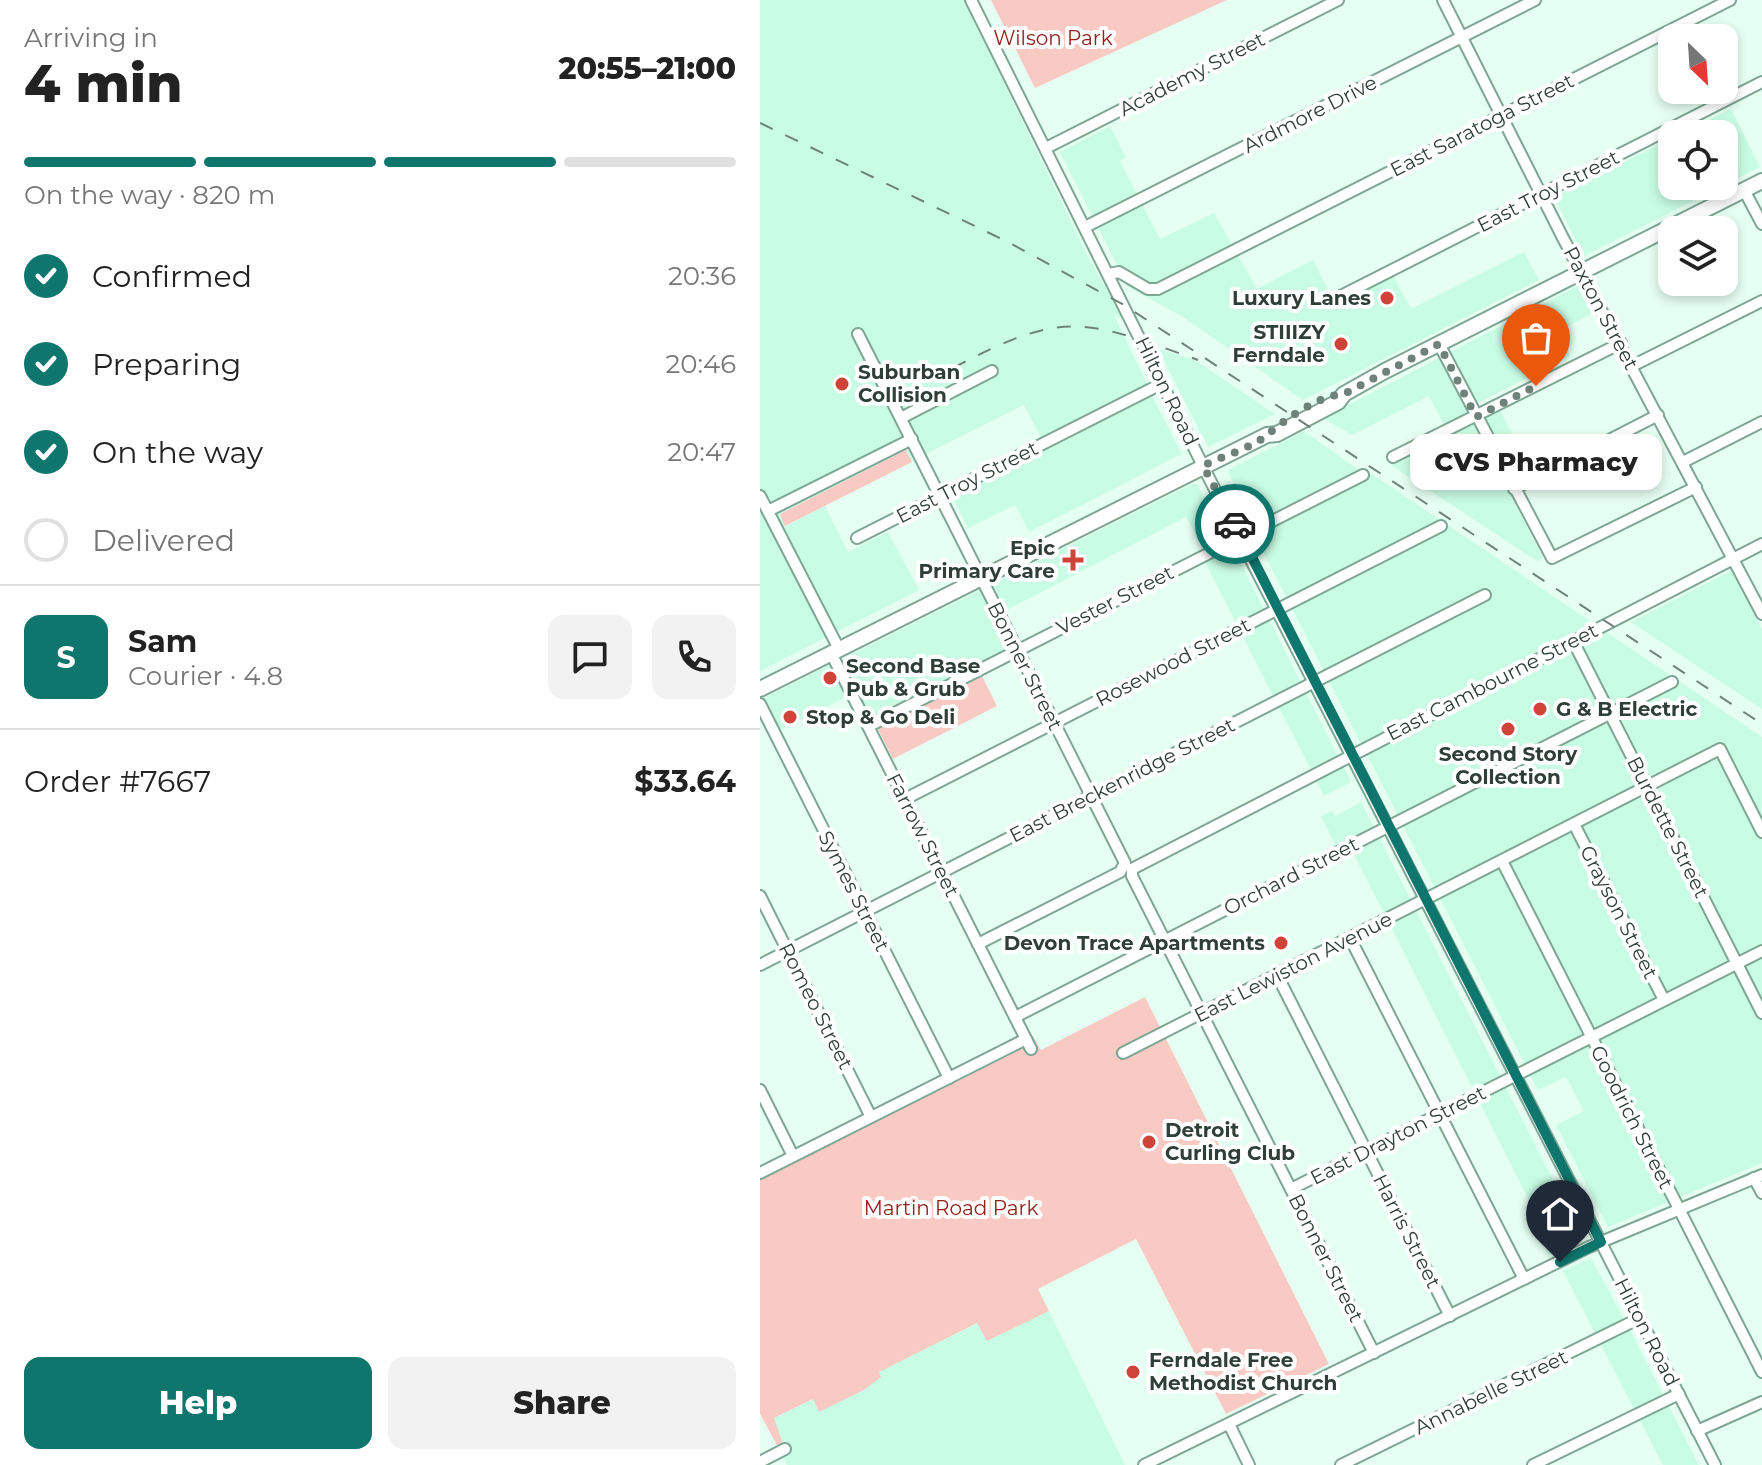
<!DOCTYPE html>
<meta charset="utf-8">
<style>
body{margin:0;font-family:Montserrat,sans-serif;background:#f2f2f2;color:#222;height:100vh;display:flex;flex-direction:column;font-size:30px;white-space:nowrap}
*{box-sizing:border-box;margin:0}
p{font-size:26px;color:#767676}
.icon{flex:none;width:44px;height:44px;fill:none;stroke:currentColor;stroke-width:2;stroke-linecap:round;stroke-linejoin:round}
.map{position:relative;flex:1;overflow:hidden}
.side{display:flex;flex-direction:column;background:#fff;width:760px}
.side>*{flex:none}
.needle{width:52px;rotate:155deg}
.buttons{position:absolute;left:898px;top:24px;display:grid;gap:16px}
.buttons a{display:grid;place-items:center;width:80px;height:80px;border-radius:16px;background:#fff;box-shadow:0 4px 12px #0003;font-size:40px}
.pin{position:absolute;display:grid;place-items:center;width:68px;height:68px;color:#fff;margin:-82px -34px;border-radius:50% 50% 50% 0;rotate:-45deg;box-shadow:0 0 8px #0007}
.pin .icon{rotate:45deg}
.courier{position:absolute;display:grid;place-items:center;width:80px;height:80px;margin:-40px;border:6px solid #0f766e;border-radius:50%;background:#fff;color:#222;box-shadow:0 2px 10px #0007}
.bubble{position:absolute;height:56px;border-radius:16px;background:#fff;box-shadow:0 4px 12px #0003;font-size:26px;font-weight:800;line-height:56px;text-align:center}
.summary em{font-style:normal;font-weight:800}
.summary div{display:flex;flex-direction:column-reverse}
.summary{display:flex;align-items:center;justify-content:space-between;height:136px;padding:0 24px}
h1{font-size:52px;font-weight:800;line-height:60px}
.bar{display:grid;grid-template-columns:repeat(4,1fr);gap:12px 8px;align-content:center;height:96px;padding:0 24px}
.bar i{height:10px;border-radius:6px;background:#e0e0e0}
.bar .current{background:#0f766e}
.bar p{grid-column:span 4}
.line{display:flex;align-items:center;gap:20px;padding:0 24px;border-top:2px solid #e0e0e0}
.line div{flex:1}
.round{display:grid;place-items:center;flex:none;width:84px;height:84px;border-radius:16px;background:#f2f2f2}
ol{padding:0 24px;list-style:none}
li{display:flex;align-items:center;gap:24px;height:88px}
li p{margin-inline-start:auto}
li .icon{padding:8px;border-radius:50%;background:#0f766e;color:#fff;stroke-width:4}
li:last-child{color:#767676}
li i{width:44px;height:44px;border:4px solid #e0e0e0;border-radius:50%}
.primary-button{display:flex;gap:16px;margin-top:auto;padding:16px 24px}
.primary-button a{flex:1;height:92px;border-radius:16px;background:#0f766e;color:#fff;font-size:32px;font-weight:800;line-height:92px;text-align:center}
.primary-button a+a{background:#f2f2f2;color:#222}
main{display:flex;flex:1;min-height:0}
.map>svg:first-child{display:block}
</style>
<main>
<section class="side">
<div class="summary"><div><h1>4 min</h1><p>Arriving in</p></div><em>20:55–21:00</em></div>
<div class="bar"><i class="current"></i><i class="current"></i><i class="current"></i><i></i><p>On the way · 820 m</p></div>
<ol>
<li><svg class="icon" aria-label="check" viewBox="0 0 24 24"><path d="M5 12l5 5 9-10"/></svg>Confirmed<p>20:36</p></li>
<li><svg class="icon" aria-label="check" viewBox="0 0 24 24"><path d="M5 12l5 5 9-10"/></svg>Preparing<p>20:46</p></li>
<li><svg class="icon" aria-label="check" viewBox="0 0 24 24"><path d="M5 12l5 5 9-10"/></svg>On the way<p>20:47</p></li>
<li><i></i>Delivered</li>
</ol>
<div class="line" style="height:144px"><b class="round" style="background:#0f766e;color:#fff">S</b><div><b>Sam</b><p>Courier · 4.8</p></div><a class="round"><svg class="icon" aria-label="chat" viewBox="0 0 24 24"><path d="M4 5h16v11H9l-5 4z"/></svg></a><a class="round"><svg class="icon" aria-label="phone" viewBox="0 0 24 24"><path d="M5 4h4l2 5-3 2q2 4 5 5l2-3 5 2v4C11 20 4 13 5 4z"/></svg></a></div>
<div class="line" style="height:104px"><div>Order #7667</div><b>$33.64</b></div>
<div class="primary-button"><a>Help</a><a>Share</a></div>
</section>
<div class="map">
<svg width="1002" height="1465" viewBox="0 0 1002 1465">
<rect width="100%" height="100%" fill="#e6fff3"/>
<!-- built -->
<g fill="#c9fce5">
<polygon points="0,0 204,0 328,257 366,322 353,313 387,384 282,440 264,405 152,461 146,450 20,514 26,526 65,506 88,552 128,532 159,590 0,671"/>
<polygon points="971,109 1000,167 964,185 964,134 921,134"/>
<polygon points="350,126 366,158 360,161 400,239 454,213 497,289 553,260 575,304 633,275 651,309 764,252 779,280 543,400 423,317 368,287 300,152"/>
<polygon points="912,138 912,186 963,186 824,256 794,197"/>
<polygon points="820,285 834,312 798,332 810,356 718,403 720,408 684,425 669,396 592,435 563,418"/>
<polygon points="398,349 435,360 515,414 448,447"/>
<polygon points="392,396 422,454 269,532 255,505 208,528 193,498"/>
<polygon points="740,410 755,441 730,455 783,558 777,561 631,465"/>
<polygon points="544,431 600,471 494,525 468,472 470,469"/>
<polygon points="612,474 1002,737 1002,1163 848,1227 796,1125 824,1111 806,1077 778,1090 494,534"/>
<polygon points="432,484 437,484 465,536 443,547 426,517 239,614 255,648 106,721 92,694 18,731 2,699"/>
<polygon points="473,548 591,782 564,796 445,562"/>
<polygon points="971,571 1002,629 1002,709 871,622"/>
<polygon points="601,802 823,1239 789,1255 775,1228 781,1224 629,923 592,851 581,856 561,816 572,811 575,816"/>
<polygon points="831,1258 871,1332 939,1465 903,1465 803,1271"/>
<polygon points="289,1311 365,1465 27,1465 18,1447 14,1418 54,1399 60,1411 103,1391 118,1372 218,1323 227,1340"/>
</g>
<!-- green -->
<g fill="#f8cac3">
<polygon points="231,0 467,0 275,88"/>
<polygon points="146,450 152,462 25,526 20,514"/>
<polygon points="222,676 237,706 133,759 118,729"/>
<polygon points="385,997 569,1364 466,1414 376,1239 278,1289 289,1311 227,1341 217,1323 119,1372 121,1377 104,1390 59,1412 53,1399 14,1418 23,1444 18,1447 0,1414 0,1173 273,1036 281,1050"/>
</g>
<g fill="none" stroke-linecap="round" stroke-linejoin="round">
<!-- minor casing -->
<g stroke="#7ea694" stroke-width="14">
<g id="minor">
<polyline points="211,0 449,478 955,1465"/>
<polyline points="683,0 803,238 1002,614"/>
<polyline points="286,148 578,0"/>
<polyline points="984,190 1002,224"/>
<polyline points="325,227 775,0"/>
<polyline points="349,274 359,272 388,289 398,289 970,0"/>
<polyline points="573,300 1002,82"/>
<polyline points="98,334 365,863 360,872 218,944"/>
<polyline points="679,344 792,558 936,487"/>
<polyline points="872,366 1002,301"/>
<polyline points="141,418 232,371"/>
<polyline points="633,457 861,343"/>
<polyline points="923,462 1002,422"/>
<polyline points="754,489 898,415"/>
<polyline points="0,496 79,649"/>
<polyline points="8,511 152,439"/>
<polyline points="97,538 403,383"/>
<polyline points="813,641 1002,1013"/>
<polyline points="71,653 271,1049"/>
<polyline points="0,704 189,1078"/>
<polyline points="109,726 603,475"/>
<polyline points="145,799 681,526"/>
<polyline points="814,824 904,1000"/>
<polyline points="742,861 1002,1372"/>
<polyline points="0,896 111,1117"/>
<polyline points="590,938 764,1279"/>
<polyline points="0,965 725,595"/>
<polyline points="517,975 690,1316"/>
<polyline points="255,1017 912,682"/>
<polyline points="363,1053 960,749 1002,832"/>
<polyline points="0,1090 33,1156"/>
<polyline points="0,1173 266,1039"/>
<polyline points="994,1178 1002,1193"/>
<polyline points="531,1189 1002,951"/>
<polyline points="614,1353 372,876 372,869 1002,544"/>
<polyline points="469,1424 489,1465"/>
<polyline points="937,1431 1002,1402"/>
<polyline points="0,1462 25,1449"/>
<polyline points="384,1465 829,1247 1002,1175"/>
<polyline points="581,1465 880,1318"/>
<polyline points="773,1465 919,1394"/>
</g>
</g>
<!-- major casing -->
<g stroke="#7ea694" stroke-width="18">
<polyline id="major" points="0,689 507,435 517,434 578,402 584,394 625,371 1002,181"/>
</g>
<!-- minor -->
<use href="#minor" stroke="#fff" stroke-width="10"/>
<!-- major -->
<use href="#major" stroke="#fff" stroke-width="14"/>
<!-- rail -->
<g stroke="#6f8279" stroke-width="2" stroke-dasharray="14 14" stroke-linecap="butt">
<polyline points="0,123 248,242 364,305 1002,724"/>
<path d="M193 368C304 309 324 319 438 360"/>
</g>
</g>
<g fill="none" stroke-linecap="round" stroke-linejoin="round">
<!-- done -->
<path stroke="#6f8279" stroke-width="8" stroke-dasharray="0 14.4" d="M475 524 443 466C462 456 490 449 507 435 526 419 557 396 584 394L679 344 716 417 776 386"/>
<!-- route -->
<polyline stroke="#0f766e" stroke-width="10" points="475,524 841,1242 800,1262"/>
</g>
<!-- markers -->
<g fill="#d04338" stroke="#fff" stroke-width="3">
<circle cx="627" cy="298" r="8"/>
<circle cx="581" cy="344" r="8"/>
<circle cx="82" cy="384" r="8"/>
<path d="M309 548h8v8h8v8h-8v8h-8v-8h-8v-8h8z"/>
<circle cx="70" cy="678" r="8"/>
<circle cx="780" cy="709" r="8"/>
<circle cx="30" cy="717" r="8"/>
<circle cx="748" cy="729" r="8"/>
<circle cx="521" cy="943" r="8"/>
<circle cx="389" cy="1142" r="8"/>
<circle cx="373" cy="1372" r="8"/>
</g>
<g text-anchor="middle" stroke-width="8" stroke-linejoin="round" paint-order="stroke">
<!-- park labels -->
<g font-size="20" fill="#92211b" stroke="#fff">
<text x="293" y="45">Wilson Park</text>
<text x="191" y="1215">Martin Road Park</text>
</g>
<!-- street labels -->
<g font-size="20" fill="#2f3f38" stroke="#fff">
<text transform="translate(432 74) rotate(-27)" y="7">Academy Street</text>
<text transform="translate(550 114) rotate(-27)" y="7">Ardmore Drive</text>
<text transform="translate(722 125) rotate(-27)" y="7">East Saratoga Street</text>
<text transform="translate(788 191) rotate(-27)" y="7">East Troy Street</text>
<text transform="translate(841 308) rotate(62)" y="7">Paxton Street</text>
<text transform="translate(407 391) rotate(64)" y="7">Hilton Road</text>
<text transform="translate(207 482) rotate(-27)" y="7">East Troy Street</text>
<text transform="translate(355 600) rotate(-27)" y="7">Vester Street</text>
<text transform="translate(413 662) rotate(-27)" y="7">Rosewood Street</text>
<text transform="translate(265 666) rotate(63)" y="7">Bonner Street</text>
<text transform="translate(732 682) rotate(-27)" y="7">East Cambourne Street</text>
<text transform="translate(362 780) rotate(-27)" y="7">East Breckenridge Street</text>
<text transform="translate(908 827) rotate(63)" y="7">Burdette Street</text>
<text transform="translate(163 835) rotate(63)" y="7">Farrow Street</text>
<text transform="translate(531 876) rotate(-27)" y="7">Orchard Street</text>
<text transform="translate(94 891) rotate(63)" y="7">Symes Street</text>
<text transform="translate(859 912) rotate(63)" y="7">Grayson Street</text>
<text transform="translate(533 967) rotate(-27)" y="7">East Lewiston Avenue</text>
<text transform="translate(56 1006) rotate(63)" y="7">Romeo Street</text>
<text transform="translate(872 1117) rotate(63)" y="7">Goodrich Street</text>
<text transform="translate(638 1135) rotate(-27)" y="7">East Drayton Street</text>
<text transform="translate(647 1231) rotate(63)" y="7">Harris Street</text>
<text transform="translate(566 1258) rotate(63)" y="7">Bonner Street</text>
<text transform="translate(887 1332) rotate(63)" y="7">Hilton Road</text>
<text transform="translate(731 1392) rotate(-26)" y="7">Annabelle Street</text>
</g>
<!-- poi labels -->
<g font-size="20" font-weight="bold" fill="#2f3f38" stroke="#fff" text-anchor="start">
<text x="611" y="305" text-anchor="end">Luxury Lanes</text>
<text x="565" y="339" text-anchor="end">STIIIZY<tspan x="565" dy="23">Ferndale</tspan></text>
<text x="98" y="379">Suburban<tspan x="98" dy="23">Collision</tspan></text>
<text x="295" y="555" text-anchor="end">Epic<tspan x="295" dy="23">Primary Care</tspan></text>
<text x="86" y="673">Second Base<tspan x="86" dy="23">Pub &amp; Grub</tspan></text>
<text x="796" y="716">G &amp; B Electric</text>
<text x="46" y="724">Stop &amp; Go Deli</text>
<text x="748" y="761" text-anchor="middle">Second Story<tspan x="748" dy="23">Collection</tspan></text>
<text x="505" y="950" text-anchor="end">Devon Trace Apartments</text>
<text x="405" y="1137">Detroit<tspan x="405" dy="23">Curling Club</tspan></text>
<text x="389" y="1367">Ferndale Free<tspan x="389" dy="23">Methodist Church</tspan></text>
</g>
</g>
</svg>
<div class="buttons">
<a><svg class="needle" viewBox="-14 -14 28 28"><path d="M0-13l5 13h-10z" fill="#e53935"/><path d="M0 13l5-13h-10z" fill="#767676"/></svg></a>
<a><svg class="icon" aria-label="locate" viewBox="0 0 24 24"><circle cx="12" cy="12" r="6"/><path d="M12 2v4M12 18v4M2 12h4M18 12h4"/></svg></a>
<a><svg class="icon" aria-label="layers" viewBox="0 0 24 24"><path d="M12 4l9 5-9 5-9-5zM3 14l9 5 9-5"/></svg></a>
</div>
<div class="pin" style="left:776px;top:386px;background:#ea580c"><svg class="icon" aria-label="bag" viewBox="0 0 24 24"><path d="M5 8h14l-1 12H6zM9 8a3 3 0 0 1 6 0"/></svg></div>
<div class="pin" style="left:800px;top:1262px;background:#1f2937"><svg class="icon" aria-label="home" viewBox="0 0 24 24"><path d="M3 11l9-7 9 7M6 9v11h12V9"/></svg></div>
<div class="courier" style="left:475px;top:524px"><svg class="icon" aria-label="car" viewBox="0 0 24 24"><path d="M5 17H2v-5l4-1 3-4h7l3 4 3 1v5h-3M9 17h6M6 11h13"/><circle cx="7" cy="17" r="2"/><circle cx="17" cy="17" r="2"/></svg></div>
<div class="bubble" style="left:650px;top:434px;width:252px">CVS Pharmacy</div>
</div>
</main>
